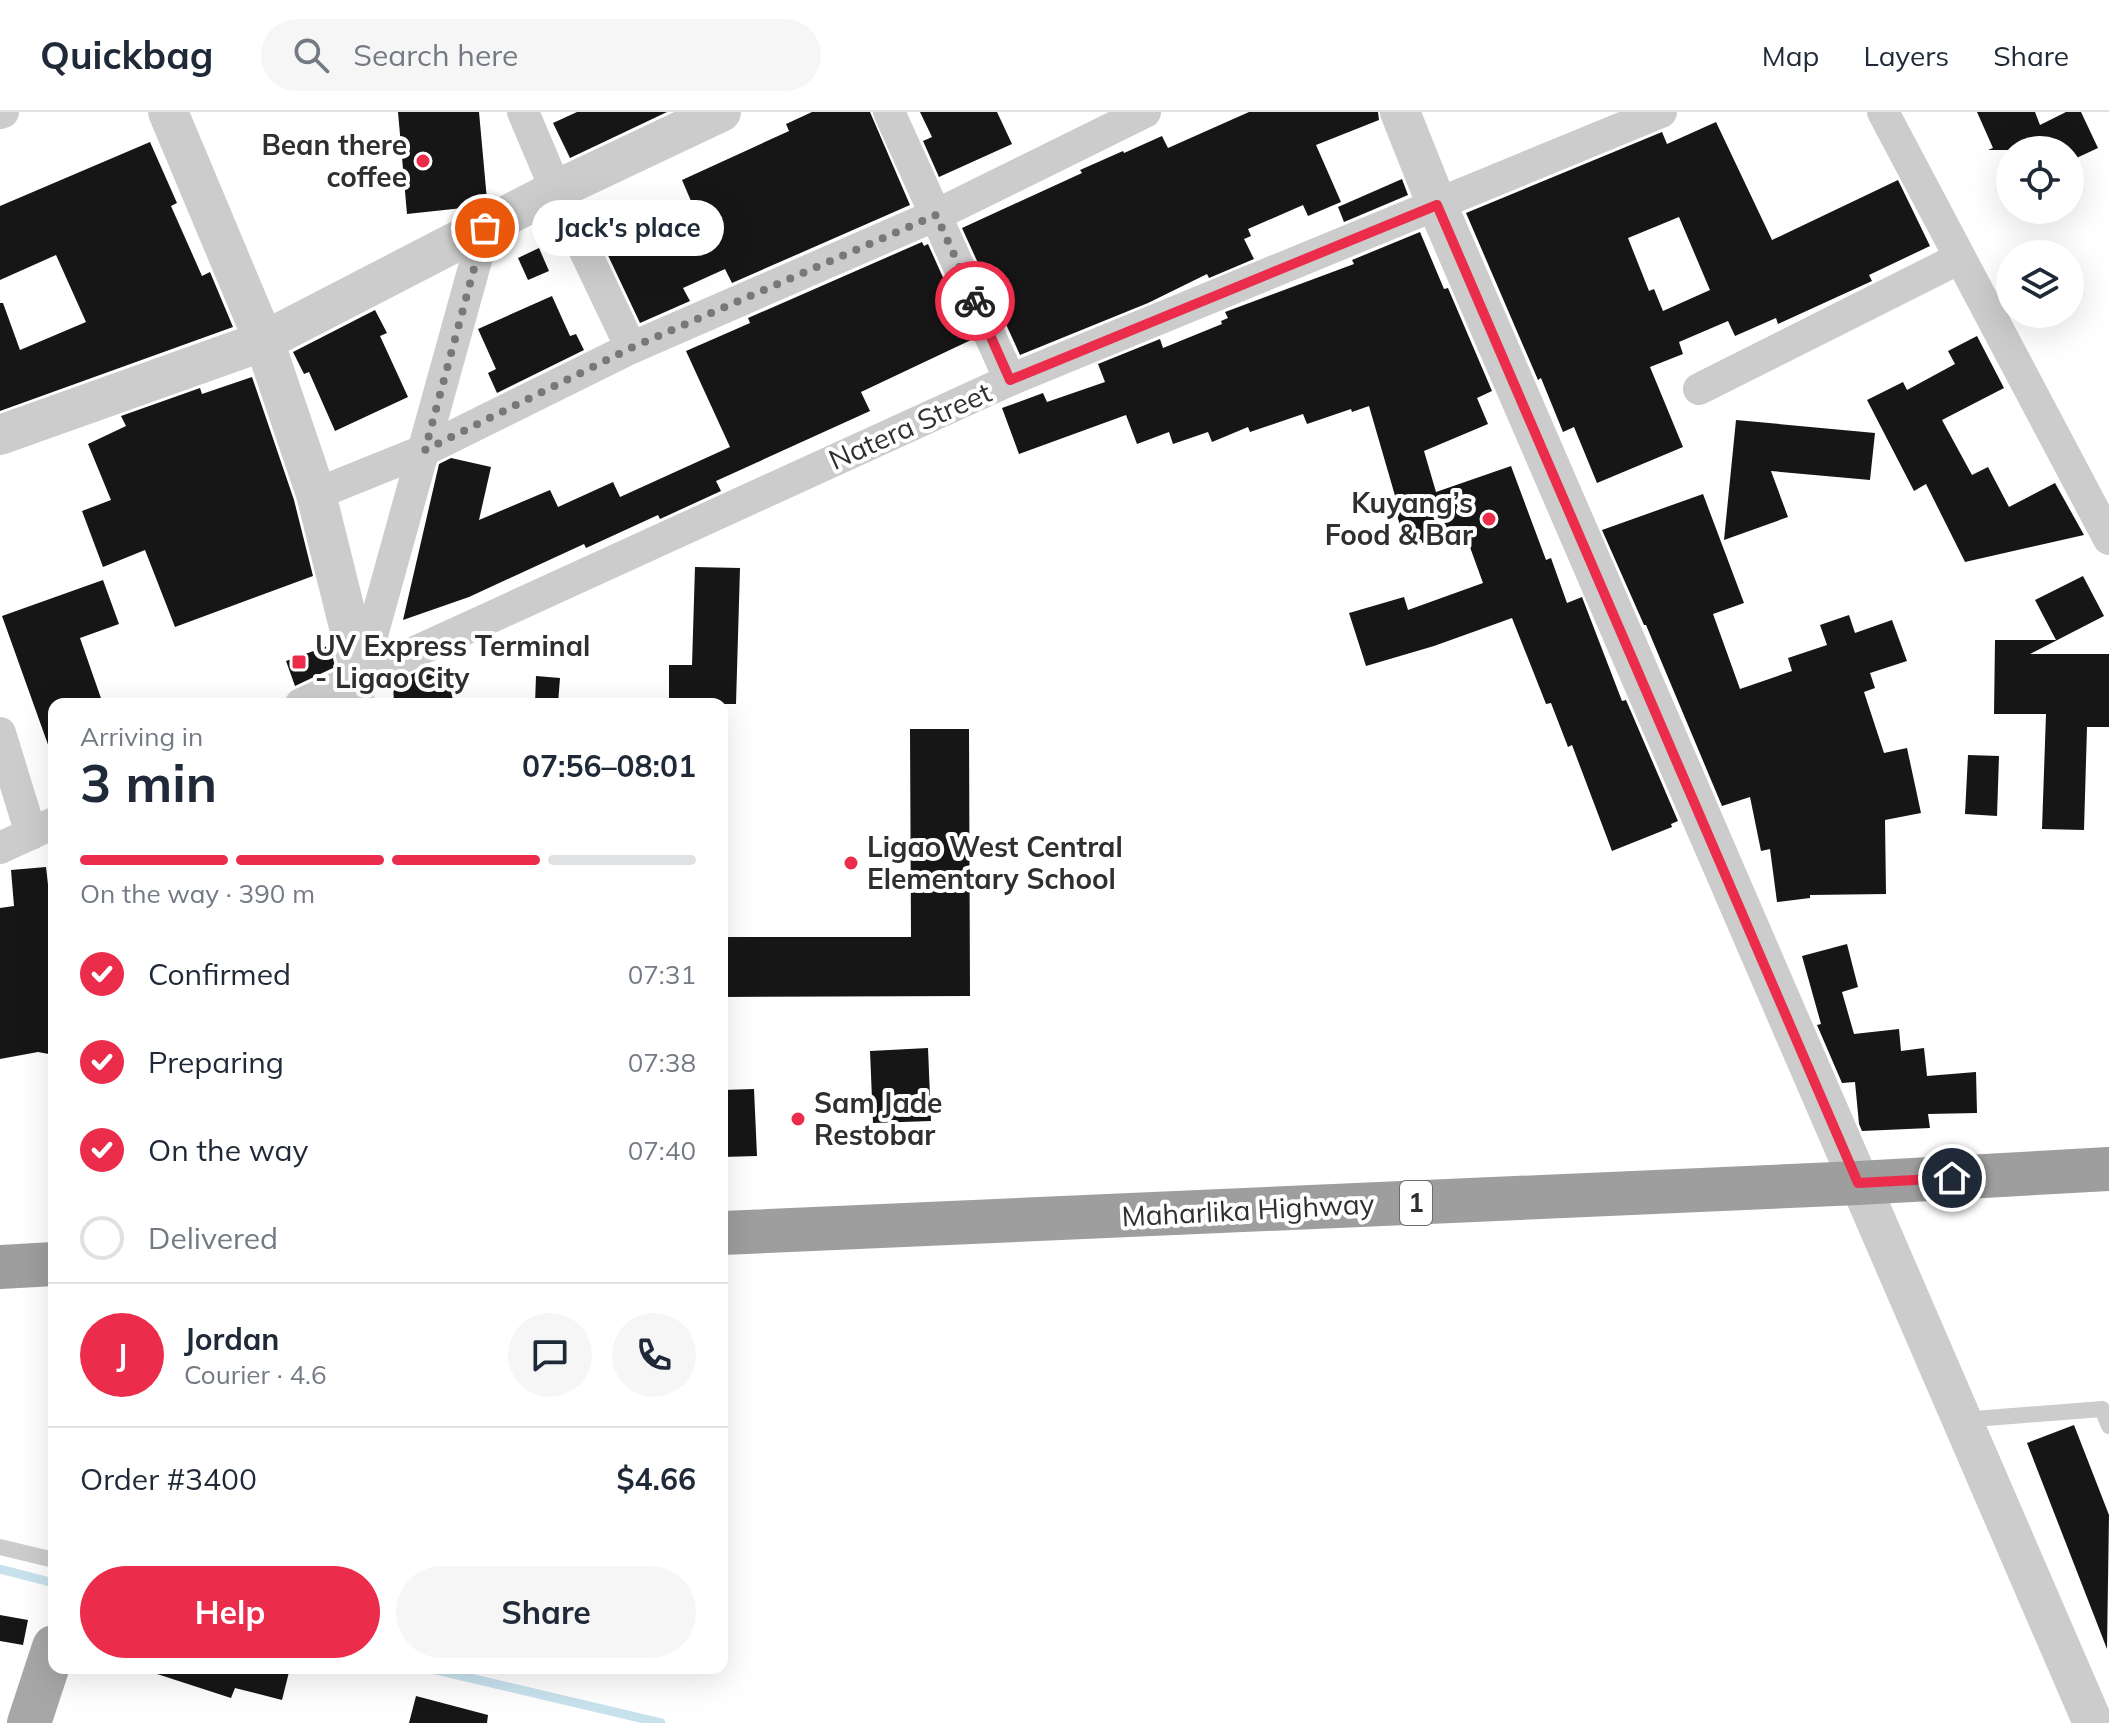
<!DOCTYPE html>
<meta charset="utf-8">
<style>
body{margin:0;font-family:Mulish,sans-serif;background:#f6f6f7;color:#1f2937;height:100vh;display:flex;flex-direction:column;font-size:30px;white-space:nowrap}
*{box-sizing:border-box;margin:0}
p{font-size:26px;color:#747a83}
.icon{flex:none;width:44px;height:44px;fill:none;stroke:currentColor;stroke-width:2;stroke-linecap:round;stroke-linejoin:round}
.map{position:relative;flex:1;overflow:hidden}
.drawer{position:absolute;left:48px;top:586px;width:680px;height:976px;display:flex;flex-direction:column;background:#fff;border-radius:16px;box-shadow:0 8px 32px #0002}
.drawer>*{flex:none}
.buttons{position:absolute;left:1996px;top:24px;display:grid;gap:16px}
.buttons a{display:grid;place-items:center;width:88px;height:88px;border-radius:50%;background:#fff;box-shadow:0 8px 32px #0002;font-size:40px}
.pin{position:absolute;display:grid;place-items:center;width:68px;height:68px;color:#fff;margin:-34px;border:4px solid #fff;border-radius:50%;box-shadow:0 2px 8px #0007}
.courier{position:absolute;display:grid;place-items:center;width:80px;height:80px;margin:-40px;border:6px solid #eb2c4b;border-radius:50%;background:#fff;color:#222;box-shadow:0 2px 10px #0007}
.bubble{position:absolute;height:56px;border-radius:28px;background:#fff;box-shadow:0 8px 32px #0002;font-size:26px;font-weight:700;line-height:56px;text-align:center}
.head em{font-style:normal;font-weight:700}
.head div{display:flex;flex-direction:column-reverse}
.head{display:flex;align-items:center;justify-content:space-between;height:136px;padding:0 32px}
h1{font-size:52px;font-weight:700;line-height:60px}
.bar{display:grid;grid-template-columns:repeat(4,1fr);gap:12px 8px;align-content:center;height:96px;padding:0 32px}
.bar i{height:10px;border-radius:6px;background:#e0e1e3}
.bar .on{background:#eb2c4b}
.bar p{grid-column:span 4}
.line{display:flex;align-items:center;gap:20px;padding:0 32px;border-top:2px solid #e0e1e3}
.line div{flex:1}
.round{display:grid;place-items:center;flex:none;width:84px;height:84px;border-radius:42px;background:#f6f6f7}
ol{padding:0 32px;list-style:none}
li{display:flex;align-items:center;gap:24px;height:88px}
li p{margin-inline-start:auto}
li .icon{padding:8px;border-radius:50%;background:#eb2c4b;color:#fff;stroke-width:4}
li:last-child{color:#747a83}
li i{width:44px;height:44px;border:4px solid #e0e1e3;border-radius:50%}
.button{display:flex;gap:16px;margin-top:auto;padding:16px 32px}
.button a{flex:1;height:92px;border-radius:48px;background:#eb2c4b;color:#fff;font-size:32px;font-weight:700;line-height:92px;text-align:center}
.button a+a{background:#f6f6f7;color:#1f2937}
header{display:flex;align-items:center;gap:48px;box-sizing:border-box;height:112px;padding:0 40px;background:#fff;border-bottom:2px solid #e0e1e3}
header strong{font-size:38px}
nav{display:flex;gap:44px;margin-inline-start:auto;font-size:28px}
.search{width:560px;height:72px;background:#f6f6f7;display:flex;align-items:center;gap:20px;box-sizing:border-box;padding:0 28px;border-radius:44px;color:#747a83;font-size:30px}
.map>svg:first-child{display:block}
</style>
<header>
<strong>Quickbag</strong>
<div class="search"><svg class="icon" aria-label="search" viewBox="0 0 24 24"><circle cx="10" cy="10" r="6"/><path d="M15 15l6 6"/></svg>Search here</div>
<nav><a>Map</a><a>Layers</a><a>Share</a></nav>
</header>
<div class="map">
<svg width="2109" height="1611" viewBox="0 0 2109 1611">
<rect width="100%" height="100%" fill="#fff"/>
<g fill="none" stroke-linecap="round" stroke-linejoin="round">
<!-- stream -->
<g stroke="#c8e2ed" stroke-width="9">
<polyline points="0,1457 54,1471"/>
<polyline points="428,1556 661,1611"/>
</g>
</g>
<!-- building -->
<g fill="#161616" fill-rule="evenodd">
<polygon points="398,0 479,0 487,88 472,95 407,102"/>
<polygon points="577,0 667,0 570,46 553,11"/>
<polygon points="812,0 870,0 910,93 732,171 725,157 683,176 690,189 640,211 604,135 694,96 682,68 789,19 786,12"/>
<polygon points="920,0 997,0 1012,32 939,65 923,29 932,25"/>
<polygon points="1249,0 1378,0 1379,8 1316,33 1341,90 1308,104 1303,93 1248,117 1251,124 1244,127 1254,147 1209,166 1207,162 1148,191 1020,243 962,116 1082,61 1080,58 1123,39 1124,41 1162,24 1168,36"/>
<polygon points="1977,0 2035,0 2040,13 2066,0 2081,0 2098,36 2070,49 2070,38 1988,38 1993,36"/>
<path d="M1716 10 1772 128 1898 68 1930 134 1869 163 1872 169 1778 212 1776 206 1735 224 1728 209 1679 230 1683 242 1650 255 1683 335 1597 371 1574 315 1563 320 1541 266 1538 268 1466 101 1662 20 1667 32ZM1679 105 1710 178 1663 199 1654 177 1649 179 1628 126Z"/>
<polygon points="150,30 177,91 171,94 202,164 210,160 233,215 0,299 0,191 3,191 20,238 86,210 56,143 0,168 0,94"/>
<polygon points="1402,67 1408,83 1344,110 1338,95"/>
<polygon points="1420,120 1444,177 1448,176 1492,279 1477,286 1488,312 1424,339 1436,380 1511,354 1546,448 1551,446 1567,491 1582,485 1622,589 1626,588 1678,709 1671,712 1672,715 1612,739 1572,633 1568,635 1551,591 1546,592 1512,506 1434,534 1366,554 1349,501 1404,485 1408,498 1483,471 1463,416 1408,436 1394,395 1398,394 1369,294 1352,300 1351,297 1307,312 1303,302 1250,320 1248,315 1212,330 1208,320 1173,332 1169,320 1137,332 1126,303 1019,342 1002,296 1043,281 1047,290 1105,270 1098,252 1160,227 1163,236 1222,212 1221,209 1228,206 1225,200 1354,152 1352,148"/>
<polygon points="922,130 924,134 928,132 971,228 861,280 870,299 716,369 721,379 660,407 658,403 586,436 584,432 469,485 403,508 439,352 451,346 491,355 479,408 550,378 558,395 613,370 620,385 730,335 686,239 750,211 748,206"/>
<polygon points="539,136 549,159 528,168 518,146"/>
<polygon points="552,184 570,224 576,222 584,238 497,281 488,261 496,257 478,217"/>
<polygon points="375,198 387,221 380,224 408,285 335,319 309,260 304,262 293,240"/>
<polygon points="1977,224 2004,276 1942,308 1972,363 1988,355 2009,395 2055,371 2084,423 1965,450 1926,372 1914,379 1867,288 1903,270 1907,278 1955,252 1948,239"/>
<polygon points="252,265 294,388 313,464 175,515 145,438 103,455 82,399 111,388 88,332 126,314 121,304 200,276 202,282"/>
<polygon points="1736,308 1875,321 1870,368 1771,359 1788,405 1724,428"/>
<polygon points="1703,382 1744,491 1713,502 1740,577 1792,559 1788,546 1827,533 1820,513 1849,503 1855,521 1892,508 1907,549 1870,561 1875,576 1864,580 1884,641 1907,636 1921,701 1885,708 1886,782 1810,783 1810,786 1777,790 1770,737 1761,739 1750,685 1722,694 1646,513 1644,513 1602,418"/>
<polygon points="695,455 740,456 736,592 669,592 669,553 692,553"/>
<polygon points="2083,464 2104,504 2030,542 2109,542 2109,615 2087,615 2084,718 2042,717 2046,602 1994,602 1995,528 2056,528 2035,488"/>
<polygon points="103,468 119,512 80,526 103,592 54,592 54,640 51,641 2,504"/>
<polygon points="330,533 335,555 295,574 286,549"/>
<polygon points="450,555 453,592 394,592 393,571 423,557"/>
<polygon points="536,564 560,566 558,592 535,592"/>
<polygon points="910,617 969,617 970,884 722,885 722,825 911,825"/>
<polygon points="1968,643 1999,644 1997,704 1965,702"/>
<polygon points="46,755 54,825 54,943 38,940 0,947 0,796 14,794 11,758"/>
<polygon points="1847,832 1858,875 1842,880 1854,922 1899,917 1901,939 1924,936 1927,964 1976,960 1977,1001 1928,1002 1930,1016 1862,1019 1859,1012 1855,970 1842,971 1817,913 1821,912 1802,844"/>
<polygon points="928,936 931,1009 873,1011 870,939"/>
<polygon points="754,977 757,1044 722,1045 722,978"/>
<polygon points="2074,1313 2109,1403 2107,1537 2027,1331"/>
<polygon points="0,1503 28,1508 23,1533 0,1529"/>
<polygon points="154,1556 290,1556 282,1588 235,1576 231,1586 154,1561"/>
<polygon points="416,1584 488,1603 487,1611 409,1611"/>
</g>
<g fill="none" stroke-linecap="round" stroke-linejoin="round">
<!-- service -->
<g stroke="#ccc" stroke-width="16">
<polyline points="1962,1308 2102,1297 2109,1314"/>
<polyline points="0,1435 54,1448"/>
</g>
<!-- minor -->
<g stroke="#ccc" stroke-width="32">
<polyline points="523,0 556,78 631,236"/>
<polyline points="889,0 1010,268"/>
<polyline points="1883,0 2109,427"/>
<polyline points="0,1 3,0"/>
<polyline points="1699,277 1960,146"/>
<polyline points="316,382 425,338 631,236 936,103 1145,0"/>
<polyline points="361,563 485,116"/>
<polyline points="301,592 1010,268 1661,0"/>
<polyline points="0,621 31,722"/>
<polyline points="0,736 54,711"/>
</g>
<!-- tertiary -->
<g stroke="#ccc" stroke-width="40">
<polyline points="168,0 264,229 316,382 361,563 350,592"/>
<polyline points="1400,0 1437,93 2093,1611"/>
<polyline points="0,323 264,229 556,78 721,0"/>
</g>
<!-- primary -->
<polyline stroke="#a7a7a7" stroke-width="44" points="29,1611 54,1535"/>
<!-- trunk -->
<g stroke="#9e9e9e" stroke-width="44">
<polyline points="722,1121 1858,1071 2109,1057"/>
<polyline points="0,1155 54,1152"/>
</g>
</g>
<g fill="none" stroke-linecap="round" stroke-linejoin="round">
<!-- done -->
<polyline stroke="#787878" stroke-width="8" stroke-dasharray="0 14.4" points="485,116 425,338 631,236 936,103 975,189"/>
<!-- route -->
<polyline stroke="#eb2c4b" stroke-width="10" points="975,189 1010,268 1437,93 1858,1071 1952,1066"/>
</g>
<!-- markers -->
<g fill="#eb2c4b" stroke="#fff" stroke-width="3">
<circle cx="423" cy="49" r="8"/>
<circle cx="1489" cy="407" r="8"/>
<rect x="291" y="542" width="16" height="16" rx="4"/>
<circle cx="851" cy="751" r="8"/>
<circle cx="798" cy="1007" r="8"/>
</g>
<g text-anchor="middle" stroke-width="8" stroke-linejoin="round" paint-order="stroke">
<!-- shield labels -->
<rect fill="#fff" stroke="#6d6d6d" stroke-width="2" x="1400" y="1069" width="32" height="44" rx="6"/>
<g font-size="26" font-weight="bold" fill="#2f2f2f">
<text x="1416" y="1100">1</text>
</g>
<!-- poi labels -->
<g font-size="28" font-weight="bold" fill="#2f2f2f" stroke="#fff" text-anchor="start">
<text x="407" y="43" text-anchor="end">Bean there<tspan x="407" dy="32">coffee</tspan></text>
<text x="1473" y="401" text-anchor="end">Kuyang’s<tspan x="1473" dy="32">Food &amp; Bar</tspan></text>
<text x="315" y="544">UV Express Terminal<tspan x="315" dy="32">- Ligao City</tspan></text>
<text x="867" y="745">Ligao West Central<tspan x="867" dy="32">Elementary School</tspan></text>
<text x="814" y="1001">Sam Jade<tspan x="814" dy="32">Restobar</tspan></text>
</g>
<!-- street labels -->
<g font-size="28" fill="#2f2f2f" stroke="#fff">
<text transform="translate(910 314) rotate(-24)" y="10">Natera Street</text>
<text transform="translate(1248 1098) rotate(-3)" y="10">Maharlika Highway</text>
</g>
</g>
</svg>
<div class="buttons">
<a><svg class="icon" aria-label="locate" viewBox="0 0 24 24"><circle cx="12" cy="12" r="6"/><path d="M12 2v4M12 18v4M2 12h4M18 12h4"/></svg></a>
<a><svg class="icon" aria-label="layers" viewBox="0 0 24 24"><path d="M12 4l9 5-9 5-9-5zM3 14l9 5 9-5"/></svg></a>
</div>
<div class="pin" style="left:485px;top:116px;background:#ea580c"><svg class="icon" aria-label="bag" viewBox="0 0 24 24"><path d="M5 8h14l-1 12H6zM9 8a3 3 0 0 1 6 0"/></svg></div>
<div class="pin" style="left:1952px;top:1066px;background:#1f2937"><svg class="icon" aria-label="home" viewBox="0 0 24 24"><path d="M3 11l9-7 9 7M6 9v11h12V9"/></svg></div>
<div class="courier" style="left:975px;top:189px"><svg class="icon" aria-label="bike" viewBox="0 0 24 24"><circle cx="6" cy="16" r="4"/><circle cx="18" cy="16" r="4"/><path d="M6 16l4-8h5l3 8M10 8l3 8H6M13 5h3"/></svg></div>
<div class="bubble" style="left:532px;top:88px;width:192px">Jack's place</div>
<section class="drawer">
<div class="head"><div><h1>3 min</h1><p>Arriving in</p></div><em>07:56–08:01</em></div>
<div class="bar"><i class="on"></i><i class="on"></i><i class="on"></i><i></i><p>On the way · 390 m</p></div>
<ol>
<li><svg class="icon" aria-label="check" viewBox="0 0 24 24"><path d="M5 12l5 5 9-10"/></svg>Confirmed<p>07:31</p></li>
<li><svg class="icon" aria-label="check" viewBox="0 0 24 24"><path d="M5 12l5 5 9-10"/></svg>Preparing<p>07:38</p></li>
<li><svg class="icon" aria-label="check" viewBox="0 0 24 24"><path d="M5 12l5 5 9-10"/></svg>On the way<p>07:40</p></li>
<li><i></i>Delivered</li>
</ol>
<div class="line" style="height:144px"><b class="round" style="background:#eb2c4b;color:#fff">J</b><div><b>Jordan</b><p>Courier · 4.6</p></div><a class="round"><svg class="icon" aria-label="chat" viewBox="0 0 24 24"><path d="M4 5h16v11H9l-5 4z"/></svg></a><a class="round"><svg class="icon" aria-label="phone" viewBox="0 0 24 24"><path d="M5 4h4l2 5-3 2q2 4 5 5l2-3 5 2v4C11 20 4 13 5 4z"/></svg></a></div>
<div class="line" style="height:104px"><div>Order #3400</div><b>$4.66</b></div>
<div class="button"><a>Help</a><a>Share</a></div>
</section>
</div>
